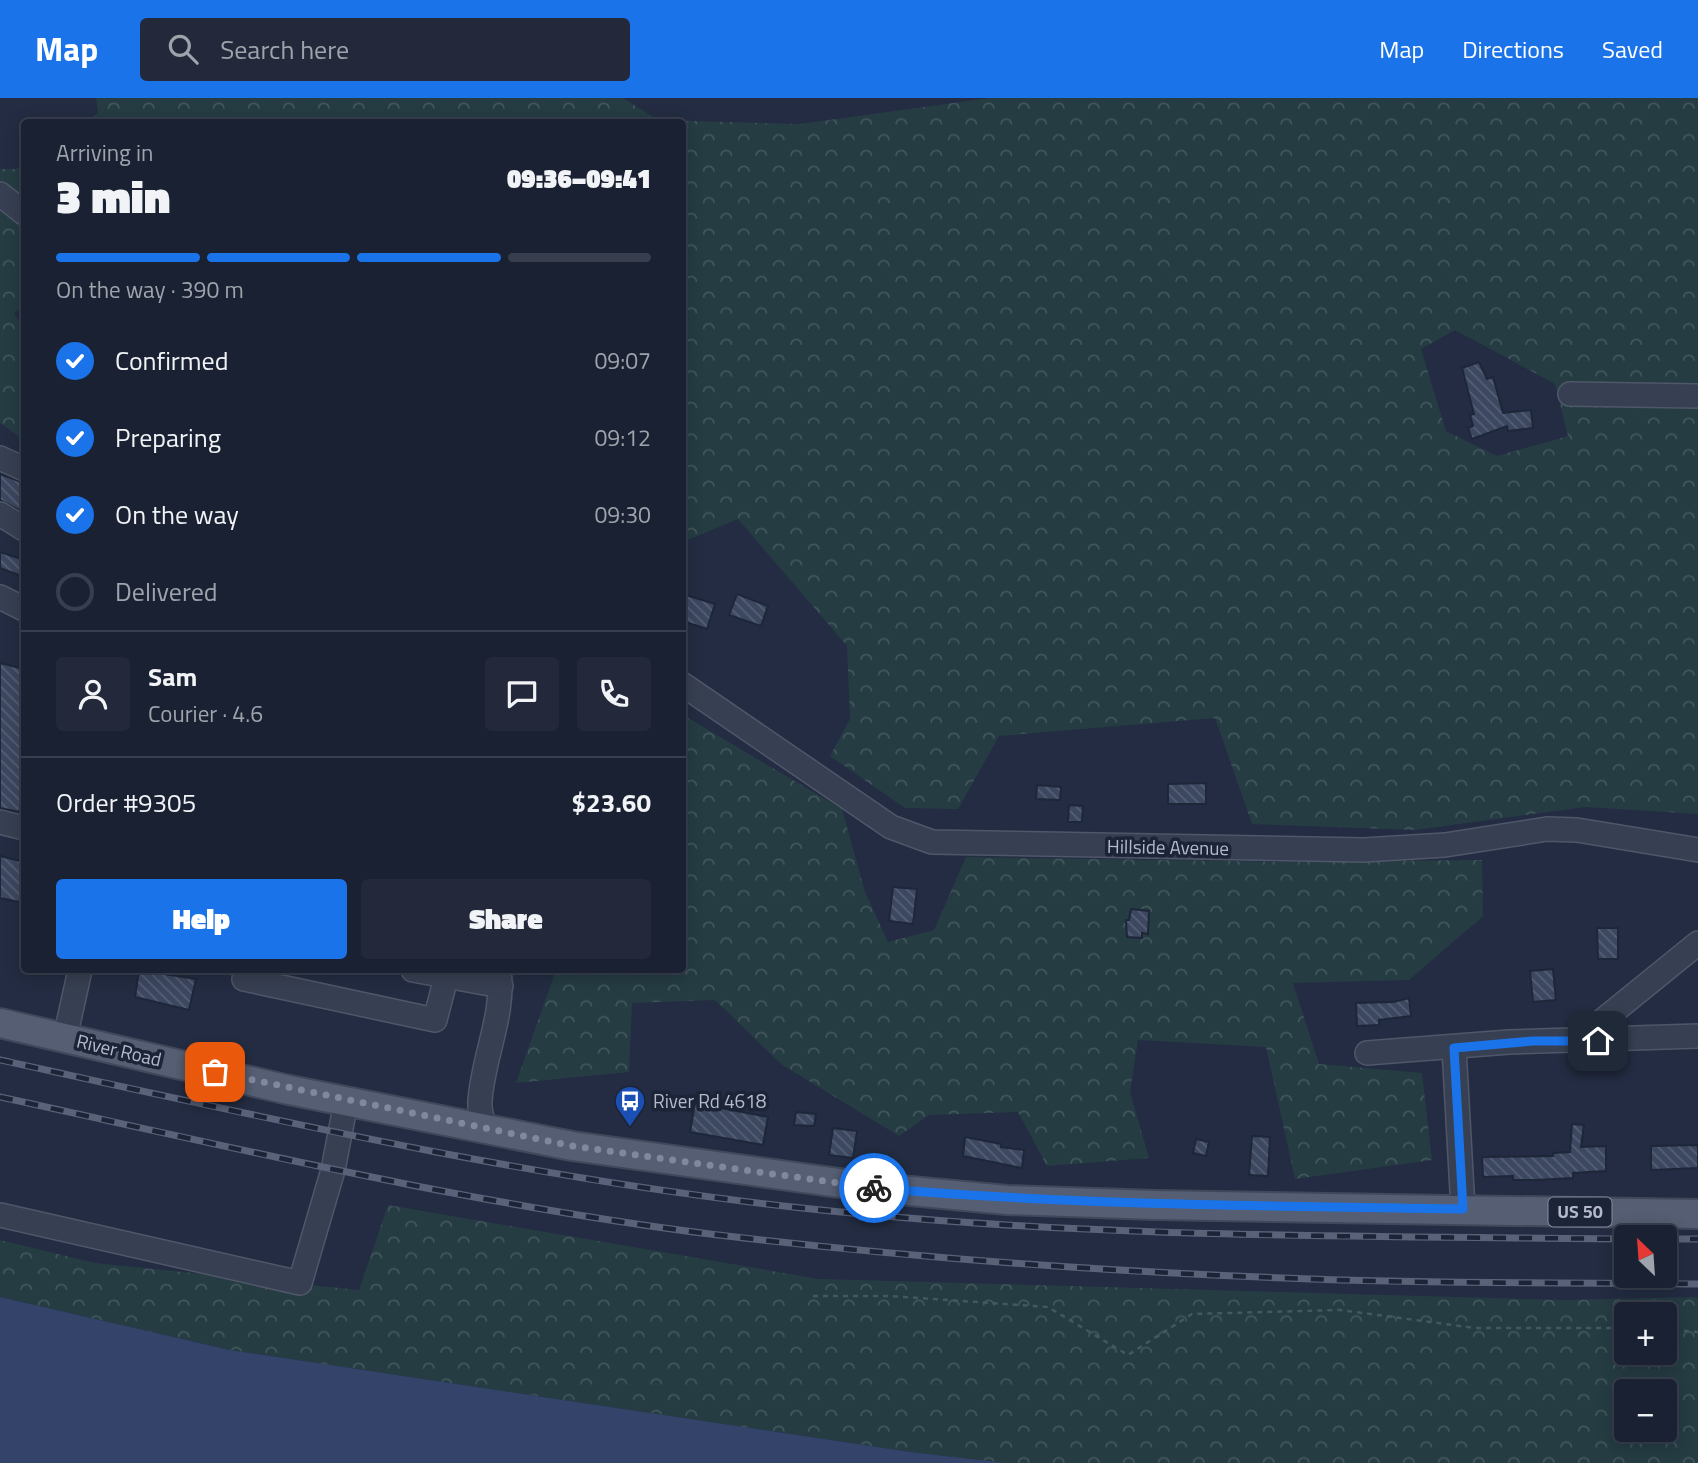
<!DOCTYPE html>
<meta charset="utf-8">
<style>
body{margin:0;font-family:"Titillium Web",sans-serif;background:#23293a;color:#f1f3f6;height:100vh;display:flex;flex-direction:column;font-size:26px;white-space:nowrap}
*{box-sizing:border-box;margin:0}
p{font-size:23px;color:#9fa3ac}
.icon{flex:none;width:38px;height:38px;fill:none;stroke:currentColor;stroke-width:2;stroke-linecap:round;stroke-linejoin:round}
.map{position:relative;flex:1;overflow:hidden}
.side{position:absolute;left:21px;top:21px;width:665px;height:854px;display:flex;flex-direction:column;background:#1a2132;border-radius:7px;box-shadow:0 4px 18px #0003,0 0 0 2px #383e4d}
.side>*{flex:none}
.needle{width:46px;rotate:335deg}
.buttons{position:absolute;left:1614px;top:1127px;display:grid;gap:14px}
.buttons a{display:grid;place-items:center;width:63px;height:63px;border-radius:7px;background:#1a2132;box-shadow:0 4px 18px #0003,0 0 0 2px #383e4d;font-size:35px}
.pin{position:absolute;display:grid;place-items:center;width:60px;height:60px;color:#fff;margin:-30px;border-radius:14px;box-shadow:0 4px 10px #0006}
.courier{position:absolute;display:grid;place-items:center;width:70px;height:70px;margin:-35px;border:5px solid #1a73e8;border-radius:50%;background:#fff;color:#222;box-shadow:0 2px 9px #0007}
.head em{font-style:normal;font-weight:800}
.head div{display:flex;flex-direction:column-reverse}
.head{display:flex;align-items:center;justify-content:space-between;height:119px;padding:0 35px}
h1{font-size:46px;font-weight:800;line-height:52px}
.bar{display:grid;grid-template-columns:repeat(4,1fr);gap:10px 7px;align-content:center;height:84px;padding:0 35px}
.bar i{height:9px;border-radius:5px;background:#383e4d}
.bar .selected{background:#1a73e8}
.bar p{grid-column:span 4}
.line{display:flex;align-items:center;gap:18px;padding:0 35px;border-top:2px solid #383e4d}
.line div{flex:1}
.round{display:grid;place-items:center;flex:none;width:74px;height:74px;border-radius:7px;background:#23293a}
ol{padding:0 35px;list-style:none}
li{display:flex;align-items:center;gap:21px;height:77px}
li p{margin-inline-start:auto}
li .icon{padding:7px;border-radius:50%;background:#1a73e8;color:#fff;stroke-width:4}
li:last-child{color:#9fa3ac}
li i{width:38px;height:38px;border:4px solid #383e4d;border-radius:50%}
.button{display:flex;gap:14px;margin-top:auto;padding:14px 35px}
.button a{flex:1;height:80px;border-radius:7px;background:#1a73e8;color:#fff;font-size:28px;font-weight:800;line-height:80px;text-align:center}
.button a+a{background:#23293a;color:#f1f3f6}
header{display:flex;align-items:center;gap:42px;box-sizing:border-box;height:98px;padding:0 35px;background:#1a73e8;color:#fff}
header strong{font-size:33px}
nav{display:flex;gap:38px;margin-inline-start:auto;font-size:24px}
.search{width:490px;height:63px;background:#23293a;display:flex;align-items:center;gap:18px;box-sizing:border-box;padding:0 24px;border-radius:7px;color:#9fa3ac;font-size:26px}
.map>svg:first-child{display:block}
</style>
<header>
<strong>Map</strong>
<div class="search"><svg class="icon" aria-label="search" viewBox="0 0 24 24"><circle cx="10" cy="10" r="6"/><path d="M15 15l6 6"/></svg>Search here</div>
<nav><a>Map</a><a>Directions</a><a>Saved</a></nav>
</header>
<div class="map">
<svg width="1698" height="1365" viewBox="0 0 1698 1365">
<defs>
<pattern id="forest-crowns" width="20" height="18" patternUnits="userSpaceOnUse" patternTransform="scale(1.75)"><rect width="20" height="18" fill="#253c43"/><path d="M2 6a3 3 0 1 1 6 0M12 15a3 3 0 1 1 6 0" fill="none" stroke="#42565d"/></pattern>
<pattern id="building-back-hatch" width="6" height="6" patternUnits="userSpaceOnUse" patternTransform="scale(1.75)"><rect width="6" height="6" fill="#3c4760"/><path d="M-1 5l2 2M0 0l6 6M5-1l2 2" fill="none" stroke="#565f76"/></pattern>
</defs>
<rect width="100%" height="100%" fill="#232c42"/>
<!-- forest -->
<g fill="url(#forest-crowns)" fill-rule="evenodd">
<path d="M96 0H623L658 22 800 26 989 0H1698V716L1585 709 1415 732 1252 726 1215 620 999 638 958 711 905 710 830 658 850 621 847 548 738 421 683 444 682 24H84L98 15ZM1455 232 1555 286 1568 338 1497 358 1446 333 1421 251Z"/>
<polygon points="24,66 24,207 14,215 24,233 24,342 0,325 0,71 16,71"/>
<polygon points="683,617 842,711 865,794 888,844 934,832 966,759 1281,764 1482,762 1483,818 1409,882 1293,885 1319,966 1422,975 1432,1062 1295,1081 1266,949 1138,942 1130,994 1149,1060 1047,1068 1018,1014 929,1017 899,1038 781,966 715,902 632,905 629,974 516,985 556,872 682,872"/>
<path d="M388 1107 819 1181 1563 1202 1698 1199V1365H1005L911 1354 230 1252 0 1199V1142L95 1165 359 1192ZM1626 1216H1664V1255H1626ZM1626 1293H1664V1332H1626Z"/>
</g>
<!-- water -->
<polygon fill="#334369" points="0,1199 230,1252 911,1354 1005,1365 0,1365"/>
<!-- building -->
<g fill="url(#building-back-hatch)" stroke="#1e2639" stroke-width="2">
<polygon points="1479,264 1487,281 1493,279 1503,315 1531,312 1533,330 1508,333 1507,328 1472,341 1468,330 1473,328 1470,317 1474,316 1462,270"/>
<polygon points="0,376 24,385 24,415 0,402"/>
<polygon points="0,454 24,462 24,479 0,470"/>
<polygon points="737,496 768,508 761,528 729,517"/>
<polygon points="686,497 715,506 707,531 682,523"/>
<polygon points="0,565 24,571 24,693 19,714 0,710"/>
<polygon points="1206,685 1206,706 1168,706 1168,686"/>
<polygon points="1037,687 1061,689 1060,702 1036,701"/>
<polygon points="1069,707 1083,708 1082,724 1068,724"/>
<polygon points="0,758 24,764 24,805 0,800"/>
<polygon points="893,789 917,791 913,826 889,823"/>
<polygon points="1131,811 1149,813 1148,836 1142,835 1142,840 1127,839 1126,822 1129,822"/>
<polygon points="1597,830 1618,830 1618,861 1598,861"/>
<polygon points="1553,871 1556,902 1533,904 1530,873"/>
<polygon points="139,872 196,881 189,912 135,899"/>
<polygon points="1409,900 1411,918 1379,922 1379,927 1357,928 1356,905 1393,904"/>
<polygon points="695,1005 768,1019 763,1047 690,1034"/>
<polygon points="796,1014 816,1016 814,1028 794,1027"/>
<polygon points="1572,1026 1584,1027 1581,1049 1606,1048 1606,1073 1573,1075 1573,1080 1536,1082 1513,1082 1513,1078 1483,1079 1482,1059 1553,1058 1553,1055 1570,1054"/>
<polygon points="833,1030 857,1033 853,1060 829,1057"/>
<polygon points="1252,1038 1270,1039 1268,1078 1249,1077"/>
<polygon points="965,1039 1001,1046 1001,1049 1024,1052 1022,1070 963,1058"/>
<polygon points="1196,1041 1209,1044 1206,1058 1193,1055"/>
<polygon points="1698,1047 1698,1070 1651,1072 1651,1048"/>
</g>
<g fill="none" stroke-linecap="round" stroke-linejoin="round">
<!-- minor casing -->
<g stroke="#4f5769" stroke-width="26">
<g id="minor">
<polyline points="0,96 24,115"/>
<polyline points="1570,296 1698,298"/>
<polyline points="0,360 24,371"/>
<polyline points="0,416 24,431"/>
<polyline points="0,499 24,511"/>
<polyline points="682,586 891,729 932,744 1364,752 1445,747 1547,731 1577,732 1698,752"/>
<polyline points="0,724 24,730"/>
<polyline points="248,872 244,881 435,922 448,872"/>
<polyline points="413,872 501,888"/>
<polyline points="65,940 80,872"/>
<polyline points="1581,940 1698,845"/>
<polyline points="1454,950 1463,1111"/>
<polyline points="1367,955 1509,944 1698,938"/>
<path d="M484 1030C483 1022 479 1012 480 1003 483 958 505 917 499 872"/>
<polyline points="0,1117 300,1185 333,1072 346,1004"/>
</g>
</g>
<!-- major casing -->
<g stroke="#41485b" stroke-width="32">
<polyline id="major" points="0,925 289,992 572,1048 868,1089 1007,1102 1155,1107 1698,1116"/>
</g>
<!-- path -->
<g stroke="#435960" stroke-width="2.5" stroke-dasharray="5 5" stroke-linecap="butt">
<polyline points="813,1198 890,1198 1048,1209 1128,1257 1192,1216 1340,1212 1475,1230 1626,1230"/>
<polyline points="1664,1231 1698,1234"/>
</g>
<!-- minor -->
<use href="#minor" stroke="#373f52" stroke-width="23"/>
<!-- major -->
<use href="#major" stroke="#555e72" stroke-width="28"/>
<!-- rail casing -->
<g stroke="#596279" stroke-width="7">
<g id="rail">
<path d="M0 962C266 1020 531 1081 802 1110 1076 1140 1351 1138 1626 1141"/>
<path d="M0 999C235 1050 470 1106 710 1136 909 1160 1110 1174 1311 1181 1440 1186 1569 1184 1698 1186"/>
<polyline points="1664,1141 1698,1141"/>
</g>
</g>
<!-- rail -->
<use href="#rail" stroke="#1c2437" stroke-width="4.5" stroke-dasharray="13" stroke-linecap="butt"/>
</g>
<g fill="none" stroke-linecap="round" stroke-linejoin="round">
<!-- done -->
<polyline stroke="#81889c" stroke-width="7" stroke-dasharray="0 12.6" points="215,974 572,1048 874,1090"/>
<!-- route -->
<path stroke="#1a73e8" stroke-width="9" d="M874 1090C1070 1107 1266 1108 1463 1111L1454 950 1533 943H1598"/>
</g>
<!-- icons -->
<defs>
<g id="bus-pin" transform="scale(1.575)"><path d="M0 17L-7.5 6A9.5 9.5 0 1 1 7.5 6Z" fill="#1a4fb4" stroke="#1c2437"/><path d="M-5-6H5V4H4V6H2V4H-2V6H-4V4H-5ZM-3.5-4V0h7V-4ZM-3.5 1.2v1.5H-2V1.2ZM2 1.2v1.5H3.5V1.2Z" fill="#fff"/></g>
</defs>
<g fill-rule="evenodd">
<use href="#bus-pin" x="630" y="1003"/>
</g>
<g text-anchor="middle" stroke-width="7" stroke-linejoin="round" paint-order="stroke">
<!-- shield labels -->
<rect fill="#1c2437" stroke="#868d9f" stroke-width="2" x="1548.5" y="1099.5" width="63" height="29" rx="5"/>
<g font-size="18" font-weight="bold" fill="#b4bacc">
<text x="1580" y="1120">US 50</text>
</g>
<!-- street labels -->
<g font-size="19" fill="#b4bacc" stroke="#1c2437">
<text transform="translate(1168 749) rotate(1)" y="7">Hillside Avenue</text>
<text transform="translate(119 952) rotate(13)" y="7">River Road</text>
</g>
<!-- poi labels -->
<g font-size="19" fill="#b4bacc" stroke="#1c2437" text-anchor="start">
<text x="653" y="1010">River Rd 4618</text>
</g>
</g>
</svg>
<div class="buttons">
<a><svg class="needle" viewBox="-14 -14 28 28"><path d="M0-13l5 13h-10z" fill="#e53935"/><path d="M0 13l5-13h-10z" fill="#9fa3ac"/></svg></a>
<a>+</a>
<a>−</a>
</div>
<div class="pin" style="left:215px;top:974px;background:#ea580c"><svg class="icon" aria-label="bag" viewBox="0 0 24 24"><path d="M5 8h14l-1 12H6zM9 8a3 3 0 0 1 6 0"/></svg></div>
<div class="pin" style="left:1598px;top:943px;background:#1f2937"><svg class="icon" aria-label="home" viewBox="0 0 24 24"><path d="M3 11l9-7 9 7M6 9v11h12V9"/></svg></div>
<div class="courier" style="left:874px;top:1090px"><svg class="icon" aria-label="bike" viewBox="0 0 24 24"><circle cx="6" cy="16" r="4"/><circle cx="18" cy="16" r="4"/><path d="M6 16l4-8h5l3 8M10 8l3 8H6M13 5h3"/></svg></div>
<section class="side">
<div class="head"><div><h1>3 min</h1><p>Arriving in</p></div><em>09:36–09:41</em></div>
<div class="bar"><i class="selected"></i><i class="selected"></i><i class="selected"></i><i></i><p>On the way · 390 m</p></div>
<ol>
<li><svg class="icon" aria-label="check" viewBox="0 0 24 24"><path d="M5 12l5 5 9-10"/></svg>Confirmed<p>09:07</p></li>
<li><svg class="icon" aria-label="check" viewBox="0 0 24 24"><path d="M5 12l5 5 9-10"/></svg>Preparing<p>09:12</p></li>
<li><svg class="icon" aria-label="check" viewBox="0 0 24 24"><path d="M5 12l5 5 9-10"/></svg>On the way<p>09:30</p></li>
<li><i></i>Delivered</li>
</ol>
<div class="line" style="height:126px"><a class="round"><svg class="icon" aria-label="person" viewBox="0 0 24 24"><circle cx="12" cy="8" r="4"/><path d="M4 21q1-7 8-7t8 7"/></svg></a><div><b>Sam</b><p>Courier · 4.6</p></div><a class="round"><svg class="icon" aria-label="chat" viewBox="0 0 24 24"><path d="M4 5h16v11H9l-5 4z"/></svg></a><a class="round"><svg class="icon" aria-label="phone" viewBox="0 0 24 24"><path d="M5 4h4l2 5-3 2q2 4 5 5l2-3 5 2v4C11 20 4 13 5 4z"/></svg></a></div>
<div class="line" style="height:91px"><div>Order #9305</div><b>$23.60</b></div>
<div class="button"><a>Help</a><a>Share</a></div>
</section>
</div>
